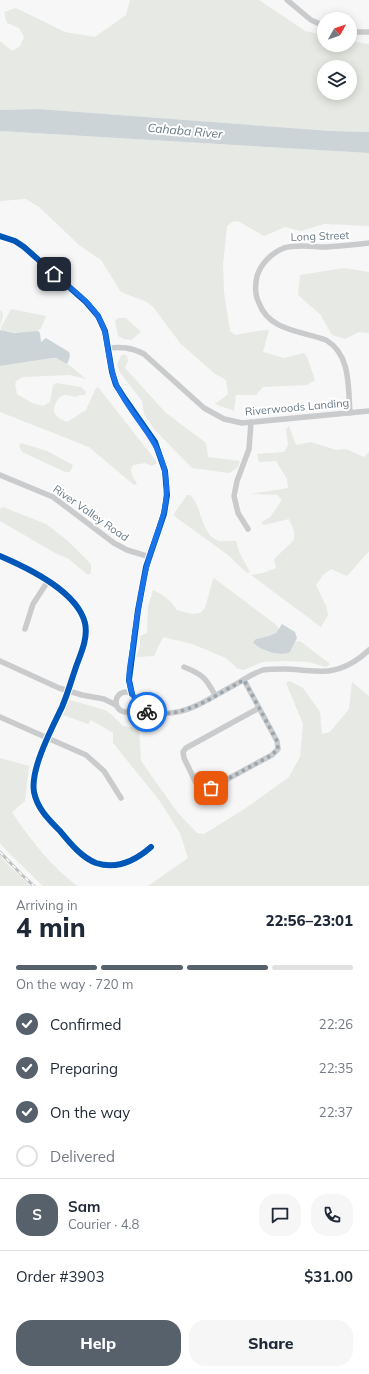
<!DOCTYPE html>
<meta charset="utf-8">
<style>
body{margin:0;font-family:Mulish,sans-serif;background:#f6f6f7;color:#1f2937;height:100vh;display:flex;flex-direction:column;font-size:15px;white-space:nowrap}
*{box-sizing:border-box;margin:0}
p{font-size:13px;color:#747a83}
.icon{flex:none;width:22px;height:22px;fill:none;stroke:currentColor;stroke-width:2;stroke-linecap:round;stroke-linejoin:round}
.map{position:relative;height:886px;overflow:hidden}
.drawer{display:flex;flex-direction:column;background:#fff;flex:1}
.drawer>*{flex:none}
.needle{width:26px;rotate:50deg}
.controls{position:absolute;left:317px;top:12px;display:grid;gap:8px}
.controls a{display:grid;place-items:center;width:40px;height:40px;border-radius:50%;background:#fff;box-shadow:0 2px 10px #0003;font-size:20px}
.pin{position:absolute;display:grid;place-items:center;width:34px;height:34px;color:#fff;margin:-17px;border-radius:8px;box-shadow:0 2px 6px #0006}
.courier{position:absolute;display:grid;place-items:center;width:40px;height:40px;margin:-20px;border:3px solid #1a73e8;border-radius:50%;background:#fff;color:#222;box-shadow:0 1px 5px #0007}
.head em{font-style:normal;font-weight:800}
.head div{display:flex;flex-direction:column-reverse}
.head{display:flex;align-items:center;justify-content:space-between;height:68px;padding:0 16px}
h1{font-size:26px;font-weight:800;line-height:30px}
.bar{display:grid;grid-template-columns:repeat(4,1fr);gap:6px 4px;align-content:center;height:48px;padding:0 16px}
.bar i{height:5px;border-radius:3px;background:#e0e1e3}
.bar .on{background:#56616c}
.bar p{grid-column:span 4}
.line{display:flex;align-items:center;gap:10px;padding:0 16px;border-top:1px solid #e0e1e3}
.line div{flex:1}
.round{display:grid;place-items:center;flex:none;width:42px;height:42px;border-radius:16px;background:#f6f6f7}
ol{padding:0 16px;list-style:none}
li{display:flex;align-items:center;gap:12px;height:44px}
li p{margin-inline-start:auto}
li .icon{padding:4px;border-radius:50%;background:#56616c;color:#fff;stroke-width:4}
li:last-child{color:#747a83}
li i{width:22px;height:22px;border:2px solid #e0e1e3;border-radius:50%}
.cta{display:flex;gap:8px;margin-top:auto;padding:8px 16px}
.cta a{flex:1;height:46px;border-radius:16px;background:#56616c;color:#fff;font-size:16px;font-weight:800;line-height:46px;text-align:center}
.cta a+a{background:#f6f6f7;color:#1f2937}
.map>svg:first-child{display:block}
</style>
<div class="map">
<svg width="369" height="886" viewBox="0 0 369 886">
<rect width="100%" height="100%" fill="#f7f7f7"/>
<!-- green -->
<g fill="#e6e9e4" fill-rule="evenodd">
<path d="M130 0H259L305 31 324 35V45H350V41L369 44V132L331 131 39 109 0 110V41L12 51 20 46 24 37 19 28 7 23 4 12 16 8 65 32 95 37 126 15ZM324 67H350V93H324Z"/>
<polygon points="0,131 369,153 369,226 324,224 301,231 285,227 264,236 238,221 232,222 227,226 223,265 224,292 230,331 235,335 257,331 269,330 263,352 284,358 304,353 307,357 315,380 307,385 263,387 256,395 236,395 234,411 215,404 228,394 226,380 215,374 180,343 154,308 147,302 121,292 101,260 79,245 39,207 26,199 0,201"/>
<polygon points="344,268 369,272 369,333 359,332 345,339 332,335 320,314 298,295 300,275"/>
<path d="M11 309 46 316C44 320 43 325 41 328 34 336 10 332 1 330L0 310 3 313 1 328Z"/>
<polygon points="118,318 126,318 141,332 131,340 124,339 118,336 115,321"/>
<polygon points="124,354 127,356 128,361 125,368 166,413 206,443 208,457 240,461 237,468 229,473 192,468 154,429 144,414 142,401 119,371 117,364 121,356"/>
<path d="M52 358C65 359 76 371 86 379L69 375 23 377 17 380 15 384 17 394 32 403 43 406 50 402 53 385 56 383 81 387 86 392 85 395H80L75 397C72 396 68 395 65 395 57 396 51 409 56 415 58 418 63 420 67 422L86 410 96 388 98 387 156 461V464L152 466 145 463 133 465C128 471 134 478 137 484L134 485 89 447 0 412V366Z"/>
<polygon points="289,426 296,445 311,442 336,450 346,449 364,457 369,452 369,551 347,576 331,569 323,575 316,585 326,606 328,615 321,627 251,575 263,573 276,568 274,559 294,540 294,531 289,519 264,525 262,524 262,522 270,517 282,500 277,495 251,494 288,488 287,479 276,461 259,462 257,454 284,452 288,445 286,429"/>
<polygon points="21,443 47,451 73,465 70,472 65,472 22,452 19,446"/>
<path d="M187 495H190C203 507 200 536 220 541 225 542 231 540 236 541L240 554 250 572 247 573 228 555 173 515Z"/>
<polygon points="3,507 46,524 68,541 91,564 91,573 88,575 69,559 57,554 0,521 0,509"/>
<path d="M214 578 275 624 278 627V631C272 637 263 637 256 639L290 652 295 642 300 641 329 663V665L326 667 308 662 285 661 262 662 244 670 238 669 226 658 192 644 163 637 154 656 136 657 140 646V636L147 633 148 607 153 590C164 595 170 600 177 610L192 614 200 613 205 608 213 579Z"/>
<polygon points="290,681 303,688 320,712 322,734 330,732 349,709 352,682 369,696 369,886 148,886 188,858 180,833 159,800 113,743 113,733 91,720 88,724 63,715 70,700 105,710 112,715 123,726 139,728 141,761 178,813 197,833 204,834 246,808 289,777 300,757 303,724 286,683"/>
<path d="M0 758 29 766 25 801 12 812C29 838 52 868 78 886H43L10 854 0 843Z"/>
<polygon points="0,855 8,865 31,886 0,886"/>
</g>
<!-- water -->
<g fill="#ccd4d7">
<polygon points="39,109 331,131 369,132 369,153 0,131 0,110"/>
<path d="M0 330 15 333 38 331 40 333 41 342 46 338 69 352C71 356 69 360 67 364L56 358H52L0 366Z"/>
<path d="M282 624 295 632 297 638 290 652C281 657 259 650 253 642L256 639 269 636 276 633Z"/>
</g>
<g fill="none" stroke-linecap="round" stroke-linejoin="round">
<!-- minor -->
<g stroke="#cacbcc" stroke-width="5.5">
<polyline points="287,0 311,20 324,26"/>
<polyline points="350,32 369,32"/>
<polyline points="0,236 15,241 24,247 86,302 98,316 105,331 112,372 116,385 125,399 155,442 165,471 167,495 164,514 146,567 138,610 129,680 132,694"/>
<path d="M108 348C121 347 131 347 144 354L204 408 224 419 242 423 369 411"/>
<path d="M350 413C348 386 351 355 326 340 302 331 269 331 259 303 255 295 255 285 257 276 261 264 271 253 284 248 297 244 313 247 326 247 341 246 355 245 369 243"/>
<polyline points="0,475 53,497 114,543 127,550 150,557"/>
<polyline points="248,529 238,513 234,496 237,481 249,449 251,422"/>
<path d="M0 556C28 568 77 591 85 623 88 637 82 651 77 664 72 678 68 693 62 707 52 728 30 769 34 792 37 808 48 819 60 831 70 843 81 857 96 863 117 870 135 861 151 847"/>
<polyline points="25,629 33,604 48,581"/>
<polyline points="0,661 59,688 82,695 104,699 116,705"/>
<path d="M184 667C202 674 206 678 215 695"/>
<polyline points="244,680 277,741 278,749 272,755 211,788 204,789 199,786 196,783 184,758 183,752 186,748 259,708"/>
<circle cx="126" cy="702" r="10"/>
<path d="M134 707C179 724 200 703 238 683 246 678 254 673 263 670 269 669 277 669 284 669 295 669 306 671 317 671 337 673 355 663 369 650"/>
<polyline points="0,717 86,755 104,771 121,798"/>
</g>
<!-- rail casing -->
<g stroke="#c0c1c3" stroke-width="3">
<polyline id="rail" points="0,852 22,875 34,886"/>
</g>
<!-- rail -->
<use href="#rail" stroke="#fff" stroke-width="1.5" stroke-dasharray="4.5" stroke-linecap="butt"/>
<!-- cycleway casing -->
<g stroke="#fff" stroke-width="8">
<g id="cycleway">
<polyline points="0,236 15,241 24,247 86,302 98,316 105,331 112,372 116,385 125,399 155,442 165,471 167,495 164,514 146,567 138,610 129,680 132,694"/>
<path d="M0 556C28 568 77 591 85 623 88 637 82 651 77 664 72 678 68 693 62 707 52 728 30 769 34 792 37 808 48 819 60 831 70 843 81 857 96 863 117 870 135 861 151 847"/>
</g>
</g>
<!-- cycleway -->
<use href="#cycleway" stroke="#0057b8" stroke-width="6"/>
</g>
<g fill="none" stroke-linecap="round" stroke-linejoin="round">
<!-- done -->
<path stroke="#9aa5ad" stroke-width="4" stroke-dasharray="0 7.2" d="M147 712C184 720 213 696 244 680L277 741 278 749 272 755 211 788"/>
<!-- route -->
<path stroke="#1a73e8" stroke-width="5" d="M54 274C73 290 99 307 105 333 109 351 109 369 117 386 131 417 159 438 165 473 171 506 158 528 149 558 141 586 137 615 133 644 132 656 128 669 129 680 129 688 133 694 135 700L134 707 147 712"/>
</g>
<g text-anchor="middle" stroke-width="4" stroke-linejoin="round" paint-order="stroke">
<!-- street labels -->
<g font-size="11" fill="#687985" stroke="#fff">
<text transform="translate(320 236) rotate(-2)" y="4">Long Street</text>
<text transform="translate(297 407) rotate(-5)" y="4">Riverwoods Landing</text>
<text transform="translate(91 513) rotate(35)" y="4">River Valley Road</text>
</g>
<!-- water labels -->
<g font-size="12" font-style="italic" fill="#647a81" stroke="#fff">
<text transform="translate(185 131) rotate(5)" y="4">Cahaba River</text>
</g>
</g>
</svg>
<div class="controls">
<a><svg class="needle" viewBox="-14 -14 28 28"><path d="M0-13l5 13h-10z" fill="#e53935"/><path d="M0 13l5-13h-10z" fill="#747a83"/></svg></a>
<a><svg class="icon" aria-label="layers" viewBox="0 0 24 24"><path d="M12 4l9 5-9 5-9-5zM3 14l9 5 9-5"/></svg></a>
</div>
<div class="pin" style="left:211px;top:788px;background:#ea580c"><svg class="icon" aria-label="bag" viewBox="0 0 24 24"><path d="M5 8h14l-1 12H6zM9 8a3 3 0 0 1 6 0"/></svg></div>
<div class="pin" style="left:54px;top:274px;background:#1f2937"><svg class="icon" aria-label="home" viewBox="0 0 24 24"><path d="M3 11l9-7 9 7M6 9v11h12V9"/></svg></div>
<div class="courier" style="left:147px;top:712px"><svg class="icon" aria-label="bike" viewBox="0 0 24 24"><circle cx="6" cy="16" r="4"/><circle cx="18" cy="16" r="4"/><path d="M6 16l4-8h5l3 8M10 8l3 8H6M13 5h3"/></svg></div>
</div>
<section class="drawer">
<div class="head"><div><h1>4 min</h1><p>Arriving in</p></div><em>22:56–23:01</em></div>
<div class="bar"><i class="on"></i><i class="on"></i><i class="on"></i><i></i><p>On the way · 720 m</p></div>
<ol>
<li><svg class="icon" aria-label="check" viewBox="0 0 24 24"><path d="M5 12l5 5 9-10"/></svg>Confirmed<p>22:26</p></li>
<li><svg class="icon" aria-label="check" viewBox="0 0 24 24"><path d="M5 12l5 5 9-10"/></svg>Preparing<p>22:35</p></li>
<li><svg class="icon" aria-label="check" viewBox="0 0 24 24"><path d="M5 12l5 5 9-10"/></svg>On the way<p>22:37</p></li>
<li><i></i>Delivered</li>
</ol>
<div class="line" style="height:72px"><b class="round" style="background:#56616c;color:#fff">S</b><div><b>Sam</b><p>Courier · 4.8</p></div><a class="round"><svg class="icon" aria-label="chat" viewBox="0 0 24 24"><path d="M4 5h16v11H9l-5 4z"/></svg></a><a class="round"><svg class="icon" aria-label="phone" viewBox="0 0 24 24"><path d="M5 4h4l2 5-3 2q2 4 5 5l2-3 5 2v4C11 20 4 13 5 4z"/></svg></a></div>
<div class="line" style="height:52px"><div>Order #3903</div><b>$31.00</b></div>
<div class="cta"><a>Help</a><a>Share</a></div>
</section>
